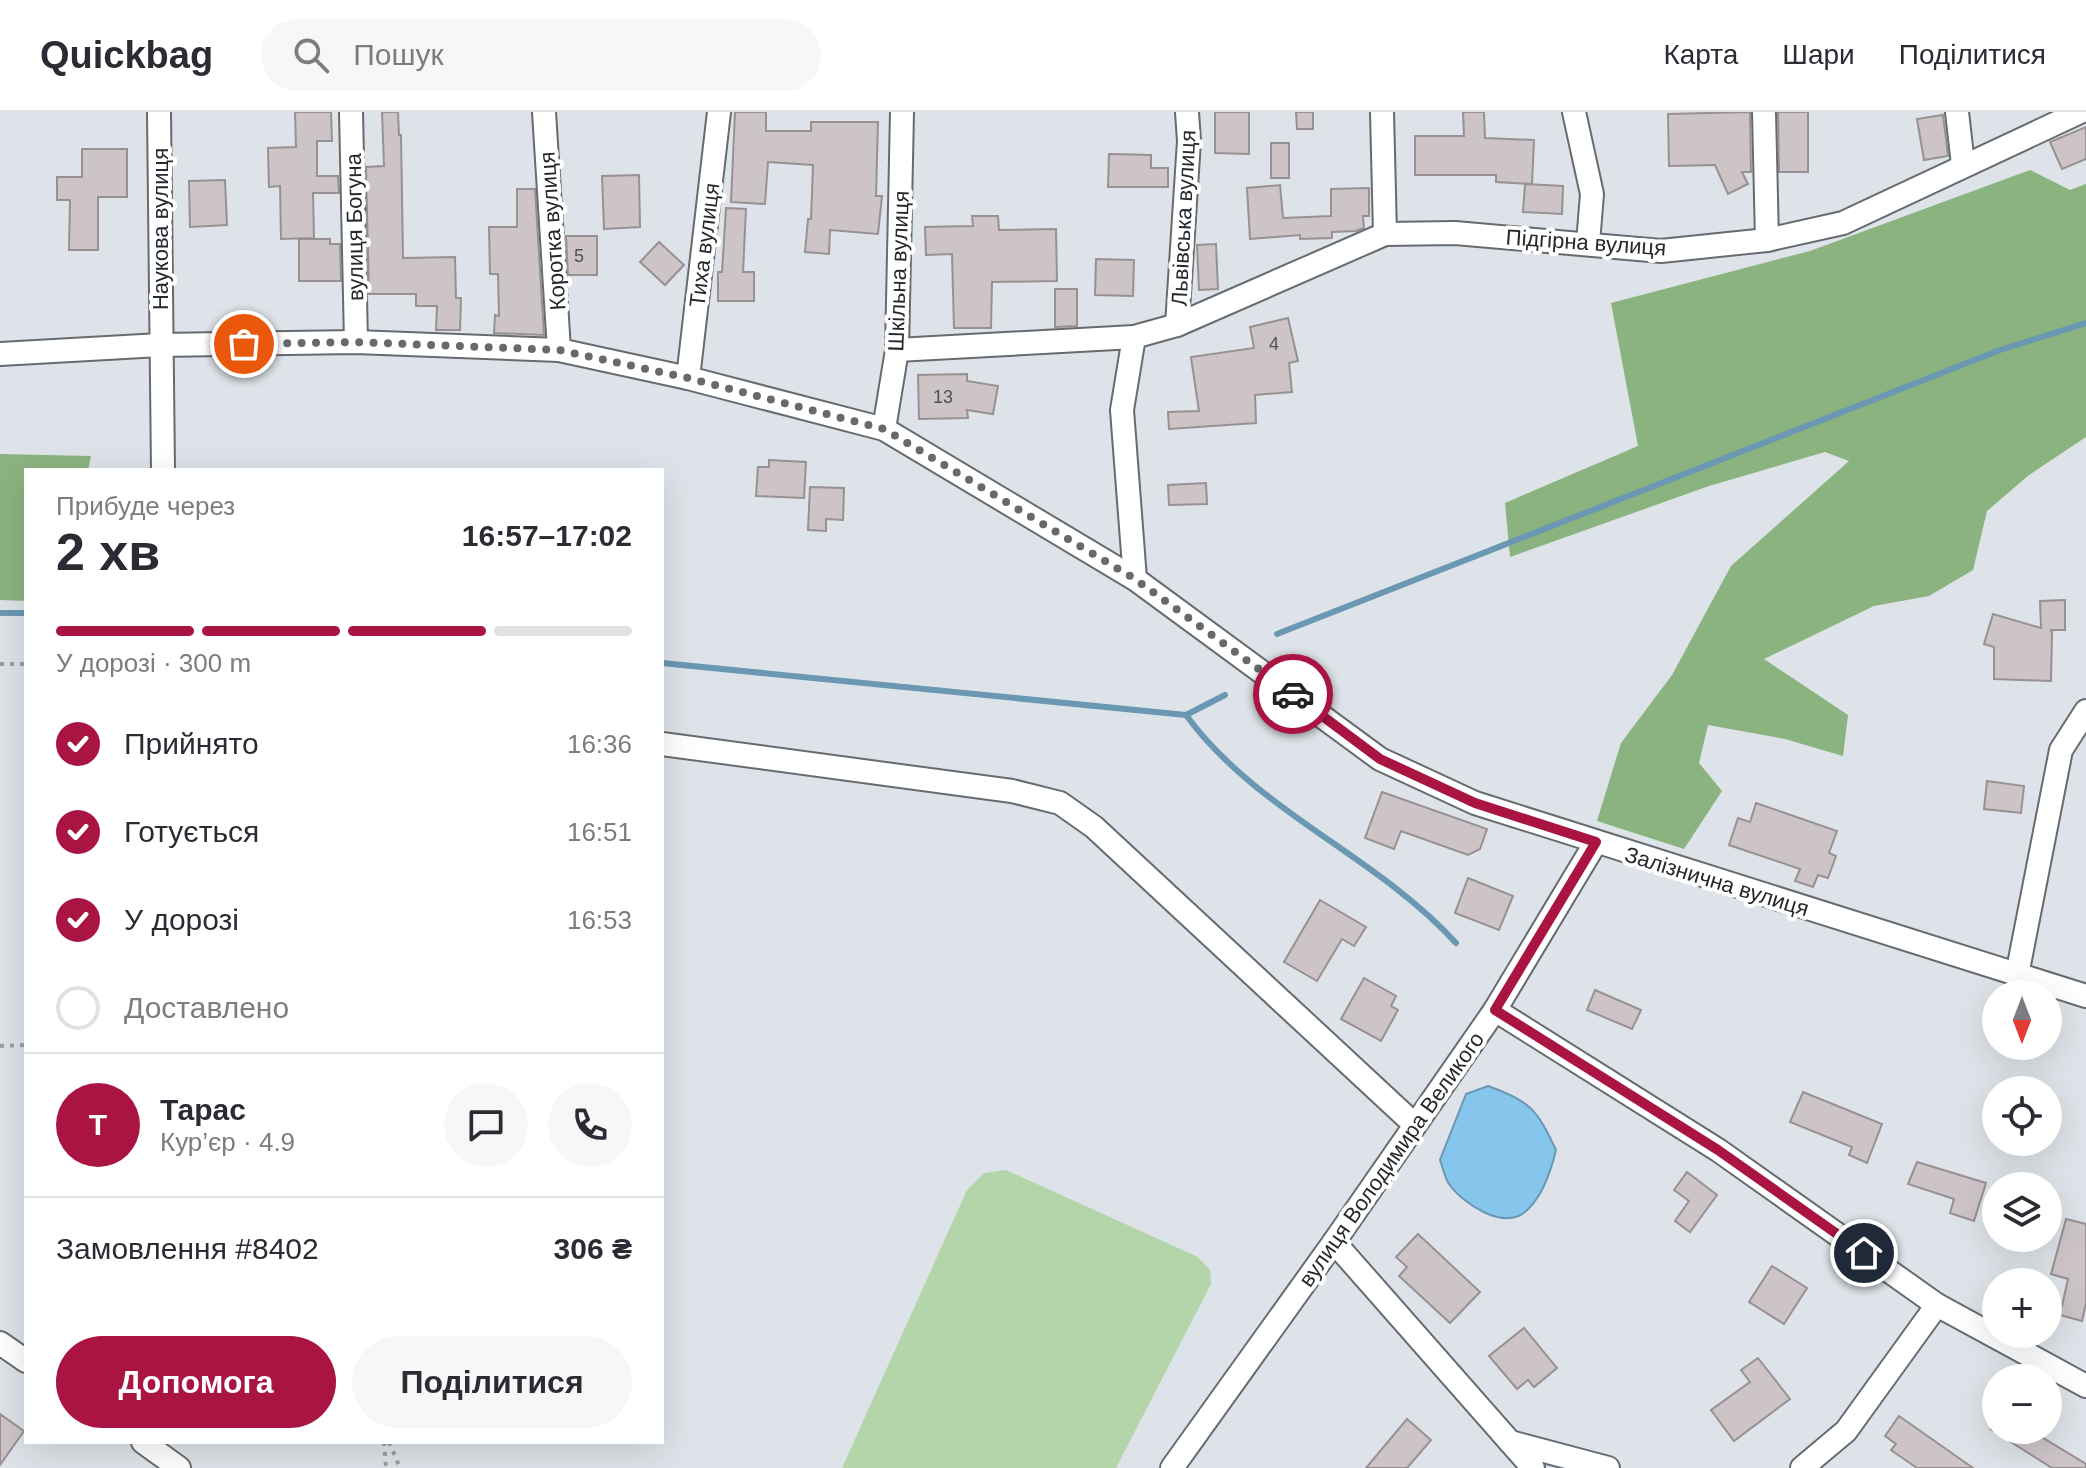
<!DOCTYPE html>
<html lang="uk">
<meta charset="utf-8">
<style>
body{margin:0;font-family:Helvetica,sans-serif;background:#f7f7f7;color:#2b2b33;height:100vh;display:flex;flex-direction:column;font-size:30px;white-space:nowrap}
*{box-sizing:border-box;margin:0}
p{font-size:26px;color:#7c7c81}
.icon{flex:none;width:44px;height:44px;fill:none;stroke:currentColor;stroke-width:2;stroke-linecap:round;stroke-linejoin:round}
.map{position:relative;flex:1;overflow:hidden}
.side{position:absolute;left:24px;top:356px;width:640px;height:976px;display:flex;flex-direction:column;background:#fff;border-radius:0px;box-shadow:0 8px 32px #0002}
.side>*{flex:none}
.needle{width:52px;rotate:180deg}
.buttons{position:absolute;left:1982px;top:868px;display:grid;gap:16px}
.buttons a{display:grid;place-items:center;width:80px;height:80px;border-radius:50%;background:#fff;box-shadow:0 8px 32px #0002;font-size:40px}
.pin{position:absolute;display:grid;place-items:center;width:68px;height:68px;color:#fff;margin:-34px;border:4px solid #fff;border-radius:50%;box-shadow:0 2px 8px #0007}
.courier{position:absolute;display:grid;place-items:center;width:80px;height:80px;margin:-40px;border:6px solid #aa1442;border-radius:50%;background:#fff;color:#222;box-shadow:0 2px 10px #0007}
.summary em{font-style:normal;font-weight:600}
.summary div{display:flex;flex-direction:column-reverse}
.summary{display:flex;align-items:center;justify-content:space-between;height:136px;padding:0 32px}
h1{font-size:52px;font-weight:600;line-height:60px}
.bar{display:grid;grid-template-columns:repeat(4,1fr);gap:12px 8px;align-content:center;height:96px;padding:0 32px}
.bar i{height:10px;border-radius:6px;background:#e1e1e2}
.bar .on{background:#aa1442}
.bar p{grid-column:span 4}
.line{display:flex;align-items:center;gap:20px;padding:0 32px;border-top:2px solid #e1e1e2}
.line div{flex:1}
.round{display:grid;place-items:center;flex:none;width:84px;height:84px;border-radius:42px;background:#f7f7f7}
ol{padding:0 32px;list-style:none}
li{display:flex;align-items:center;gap:24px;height:88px}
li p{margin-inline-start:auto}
li .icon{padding:8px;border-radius:50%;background:#aa1442;color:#fff;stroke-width:4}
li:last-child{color:#7c7c81}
li i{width:44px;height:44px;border:4px solid #e1e1e2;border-radius:50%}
.cta{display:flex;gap:16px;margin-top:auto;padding:16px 32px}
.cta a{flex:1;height:92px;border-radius:48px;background:#aa1442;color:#fff;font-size:32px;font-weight:600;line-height:92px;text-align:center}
.cta a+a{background:#f7f7f7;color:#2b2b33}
header{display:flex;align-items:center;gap:48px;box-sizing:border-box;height:112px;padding:0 40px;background:#fff;border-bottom:2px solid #e1e1e2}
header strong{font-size:38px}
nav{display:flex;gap:44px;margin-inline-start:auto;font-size:28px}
.search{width:560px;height:72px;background:#f7f7f7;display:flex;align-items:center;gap:20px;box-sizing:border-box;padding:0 28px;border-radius:44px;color:#7c7c81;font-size:30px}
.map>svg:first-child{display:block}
</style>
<header>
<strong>Quickbag</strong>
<div class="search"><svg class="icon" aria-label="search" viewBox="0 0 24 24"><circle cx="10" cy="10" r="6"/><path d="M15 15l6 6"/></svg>Пошук</div>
<nav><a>Карта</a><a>Шари</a><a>Поділитися</a></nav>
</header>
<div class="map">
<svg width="2086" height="1356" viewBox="0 0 2086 1356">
<rect width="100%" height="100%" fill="#dde3e8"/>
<!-- green -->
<polygon fill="#b4d5aa" points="1006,1058 1198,1145 1210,1158 1211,1172 1116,1356 842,1356 967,1078 984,1061"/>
<!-- forest -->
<g fill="#8bb37f">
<polygon points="2030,58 2070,78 2086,72 2086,325 2029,363 1987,399 1973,458 1929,484 1874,494 1764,547 1848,603 1843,644 1785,627 1708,613 1699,651 1722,679 1684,737 1597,709 1621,631 1672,563 1731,454 1849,349 1825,340 1709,374 1510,445 1505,391 1638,334 1611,191 1810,139"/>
<polygon points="0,342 91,344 88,358 26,358 26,489 0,488"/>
</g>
<!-- water -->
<path fill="#87c6ec" stroke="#6a97b2" stroke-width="2" d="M1488 974C1531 989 1537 998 1556 1038 1551 1059 1543 1085 1525 1100 1503 1118 1463 1092 1449 1072 1445 1066 1443 1056 1440 1048L1466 982Z"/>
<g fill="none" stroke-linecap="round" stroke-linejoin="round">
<!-- stream -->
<g stroke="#6a97b2" stroke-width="6">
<polyline points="0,501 26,501"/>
<polyline points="1277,522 2000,238 2086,211"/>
<polyline points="662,551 1186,603 1225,583"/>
<path d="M1186 603C1257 700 1376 743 1456 831"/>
</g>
</g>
<!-- building -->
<g fill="#ccc4c6" stroke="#989093" stroke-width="2">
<polygon points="295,0 331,0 332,29 317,29 317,64 338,64 339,81 313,81 314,126 281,127 280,74 269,75 268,36 296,35"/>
<polygon points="382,0 398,0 399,23 401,23 403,146 455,145 456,186 461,186 460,218 436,218 437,194 416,194 416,182 369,182 366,55 384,54"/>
<polygon points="735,0 766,0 766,19 811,19 811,10 878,10 876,84 882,84 878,122 830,118 829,142 805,140 808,107 811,107 813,53 768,50 765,92 731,90"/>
<polygon points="1215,0 1249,0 1249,42 1215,41"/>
<polygon points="1296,0 1313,0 1313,17 1297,17"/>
<polygon points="1463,0 1484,0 1485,26 1534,28 1532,72 1496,70 1496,63 1415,63 1415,24 1464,24"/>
<polygon points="1750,0 1751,60 1742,60 1748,72 1728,82 1715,53 1669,54 1668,2"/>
<polygon points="1778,0 1808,0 1808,60 1779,60"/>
<polygon points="1943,3 1948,44 1924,48 1917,7"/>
<polygon points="2086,15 2086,47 2062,57 2050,30"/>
<rect x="1271" y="31" width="18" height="35"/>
<polygon points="82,37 127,37 127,85 98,85 98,138 69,138 70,88 57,88 57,65 82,65"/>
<polygon points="1109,42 1151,43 1151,56 1168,56 1168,75 1108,75"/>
<polygon points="639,63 640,115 604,117 602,64"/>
<polygon points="225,68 227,113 190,115 189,69"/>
<polygon points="1525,72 1563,74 1562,102 1523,100"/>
<polygon points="1280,73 1283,106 1331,104 1331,77 1369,76 1369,104 1363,104 1364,116 1356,119 1332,120 1332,126 1300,127 1300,123 1250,127 1247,76"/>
<polygon points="517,77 535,77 544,223 494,221 495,203 499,204 498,162 490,162 489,115 517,115"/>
<polygon points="726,96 746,97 743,160 754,160 754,189 718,189 718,160 722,160"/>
<polygon points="972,104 998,104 999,118 1056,117 1057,169 992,170 991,216 954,216 952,142 926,143 925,115 973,114"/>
<polygon points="566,124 597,124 597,163 568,163"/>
<polygon points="299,127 330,127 330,132 340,132 341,169 299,169"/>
<polygon points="659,130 684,153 665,173 640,150"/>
<polygon points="1216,132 1218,177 1199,178 1197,133"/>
<polygon points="1096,147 1134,148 1133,184 1095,183"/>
<polygon points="1055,177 1077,177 1077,214 1055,215"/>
<polygon points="1288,206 1298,249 1289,251 1292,280 1255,283 1256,311 1169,317 1168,300 1199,299 1191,245 1254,236 1250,215"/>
<polygon points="967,262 967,269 998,274 993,302 967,298 968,306 919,307 918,263"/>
<polygon points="769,348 806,350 804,386 756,384 758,355 769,355"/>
<polygon points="1206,371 1207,392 1169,393 1168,373"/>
<polygon points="810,375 844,376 843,408 826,407 826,419 808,418"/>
<polygon points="2065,488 2065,518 2050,518 2052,519 2051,569 1994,567 1994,535 1984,532 1993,502 2041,516 2040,489"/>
<polygon points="1987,669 2024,674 2021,701 1984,697"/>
<polygon points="1382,680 1487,717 1480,737 1468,743 1401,719 1394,737 1365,726"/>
<polygon points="1756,691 1837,719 1829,741 1836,744 1828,766 1818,763 1813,775 1795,769 1800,757 1729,733 1738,706 1750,710"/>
<polygon points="1468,766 1513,784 1499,818 1455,801"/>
<polygon points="1320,788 1366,815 1354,834 1342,827 1317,869 1284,850"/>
<polygon points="1364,866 1396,884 1391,894 1398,898 1381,929 1341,907"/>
<polygon points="1595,878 1641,898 1632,917 1587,898"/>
<polygon points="1803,980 1882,1012 1867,1051 1849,1043 1852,1035 1790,1010"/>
<polygon points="1917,1050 1986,1071 1974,1109 1950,1101 1954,1087 1908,1072"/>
<polygon points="1687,1060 1717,1083 1690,1120 1675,1109 1689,1089 1674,1078"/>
<polygon points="2066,1107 2086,1112 2086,1191 2082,1209 2060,1203 2068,1167 2051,1162"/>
<polygon points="1418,1122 1480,1180 1450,1211 1399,1164 1407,1155 1396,1145"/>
<polygon points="1772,1154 1807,1176 1784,1212 1749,1190"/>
<polygon points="1524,1216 1557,1256 1534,1275 1528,1268 1517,1277 1489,1244"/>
<polygon points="1758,1246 1790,1287 1734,1329 1711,1298 1750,1270 1741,1258"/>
<polygon points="0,1302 24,1319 0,1353"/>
<polygon points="1899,1304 1973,1356 1917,1356 1891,1338 1896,1332 1885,1324"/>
<polygon points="1407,1307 1431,1328 1407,1356 1366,1356"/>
<polygon points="1992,1318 2030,1318 2086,1352 2086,1356 2052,1356"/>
</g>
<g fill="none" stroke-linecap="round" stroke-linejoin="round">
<!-- minor casing -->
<g stroke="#656b6f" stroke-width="26">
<g id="minor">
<polyline points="159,0 163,358"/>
<polyline points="351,0 356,230"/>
<polyline points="544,0 559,238"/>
<polyline points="1382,0 1385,122"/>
<polyline points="1574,0 1592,82 1588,131"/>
<polyline points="1764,0 1767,128"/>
<polyline points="1957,0 1963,53"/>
<polyline points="1177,213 1189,29 1187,0"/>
<polyline points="1134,225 1122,298 1135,467"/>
<polyline points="897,238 1134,225 1177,213 1385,122 1455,121 1661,139 1767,128 1843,111 2080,0"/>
<polyline points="0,242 160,233 356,230 559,238 688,266 884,317 1135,467 1380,647 1475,691 2086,884"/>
<polyline points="688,266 719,0"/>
<polyline points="884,317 897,238 902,0"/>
<polyline points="662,632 1012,679 1060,691 1094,715 1415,1013"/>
<polyline points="2017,863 2061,638 2086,599"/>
<polyline points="1495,898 1718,1038 1937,1193 2086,1274"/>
<polyline points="1334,1130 1533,1356"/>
<polyline points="0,1231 26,1249"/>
<polyline points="143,1330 179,1356"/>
<polyline points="1510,1330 1608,1356"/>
<polyline points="1172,1356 1334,1130 1495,898 1596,730"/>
<polyline points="1802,1356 1846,1319 1937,1193"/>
</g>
</g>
<!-- path -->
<g stroke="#999ea2" stroke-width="4" stroke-dasharray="4 6" stroke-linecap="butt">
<polyline points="0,552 26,552"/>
<polyline points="0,934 26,933"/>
<polyline points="384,1330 386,1356"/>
<polyline points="389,1330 400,1356"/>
</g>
<!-- minor -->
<use href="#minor" stroke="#fff" stroke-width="22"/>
</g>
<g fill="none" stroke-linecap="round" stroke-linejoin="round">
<!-- done -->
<polyline stroke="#666a6d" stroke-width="8" stroke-dasharray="0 14.4" points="244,232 356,230 559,238 688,266 884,317 1135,467 1293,582"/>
<!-- route -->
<polyline stroke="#aa1442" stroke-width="10" points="1293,582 1380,647 1475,691 1596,730 1495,898 1718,1038 1864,1141"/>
</g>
<g text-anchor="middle" stroke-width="8" stroke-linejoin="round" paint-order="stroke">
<!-- number labels -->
<g font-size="18" fill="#505052">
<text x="579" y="150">5</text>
<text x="1274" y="238">4</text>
<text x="943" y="291">13</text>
</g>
<!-- street labels -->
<g font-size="22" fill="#26292b" stroke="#fff">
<text transform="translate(1183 106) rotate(-87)" y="8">Львівська вулиця</text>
<text transform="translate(354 115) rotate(-91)" y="8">вулиця Богуна</text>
<text transform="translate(160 117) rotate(-90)" y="8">Наукова вулиця</text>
<text transform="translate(552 119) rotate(-94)" y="8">Коротка вулиця</text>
<text transform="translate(1586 130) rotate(4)" y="8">Підгірна вулиця</text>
<text transform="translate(704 133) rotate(-83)" y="8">Тиха вулиця</text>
<text transform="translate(898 159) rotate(-88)" y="8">Шкільна вулиця</text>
<text transform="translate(1717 769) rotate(17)" y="8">Залізнична вулиця</text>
<text transform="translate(1391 1047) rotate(-55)" y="8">вулиця Володимира Великого</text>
</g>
</g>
</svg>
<div class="buttons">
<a><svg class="needle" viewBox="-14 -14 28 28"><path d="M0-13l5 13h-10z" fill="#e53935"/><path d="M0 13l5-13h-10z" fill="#7c7c81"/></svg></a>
<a><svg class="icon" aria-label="locate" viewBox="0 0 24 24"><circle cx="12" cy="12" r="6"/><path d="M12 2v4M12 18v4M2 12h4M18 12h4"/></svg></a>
<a><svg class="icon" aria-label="layers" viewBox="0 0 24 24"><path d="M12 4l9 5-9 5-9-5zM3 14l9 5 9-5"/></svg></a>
<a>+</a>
<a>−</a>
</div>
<div class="pin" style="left:244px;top:232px;background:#ea580c"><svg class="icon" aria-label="bag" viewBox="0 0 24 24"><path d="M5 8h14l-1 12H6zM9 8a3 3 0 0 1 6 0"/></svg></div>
<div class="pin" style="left:1864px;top:1141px;background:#1f2937"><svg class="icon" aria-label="home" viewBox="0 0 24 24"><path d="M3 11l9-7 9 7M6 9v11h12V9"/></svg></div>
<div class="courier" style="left:1293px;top:582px"><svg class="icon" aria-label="car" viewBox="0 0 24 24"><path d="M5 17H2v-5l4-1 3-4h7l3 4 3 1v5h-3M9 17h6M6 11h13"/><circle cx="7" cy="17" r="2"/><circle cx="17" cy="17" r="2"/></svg></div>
<section class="side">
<div class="summary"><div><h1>2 хв</h1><p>Прибуде через</p></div><em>16:57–17:02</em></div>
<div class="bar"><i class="on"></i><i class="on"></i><i class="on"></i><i></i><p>У дорозі · 300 m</p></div>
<ol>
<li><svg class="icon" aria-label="check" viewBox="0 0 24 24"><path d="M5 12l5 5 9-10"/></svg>Прийнято<p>16:36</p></li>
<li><svg class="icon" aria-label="check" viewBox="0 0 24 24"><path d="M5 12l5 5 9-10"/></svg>Готується<p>16:51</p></li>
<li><svg class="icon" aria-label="check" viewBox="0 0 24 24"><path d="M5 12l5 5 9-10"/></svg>У дорозі<p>16:53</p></li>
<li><i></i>Доставлено</li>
</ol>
<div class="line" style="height:144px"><b class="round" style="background:#aa1442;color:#fff">Т</b><div><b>Тарас</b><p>Кур’єр · 4.9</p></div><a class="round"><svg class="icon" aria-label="chat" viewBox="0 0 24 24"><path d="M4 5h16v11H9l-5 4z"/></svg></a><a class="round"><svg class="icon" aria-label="phone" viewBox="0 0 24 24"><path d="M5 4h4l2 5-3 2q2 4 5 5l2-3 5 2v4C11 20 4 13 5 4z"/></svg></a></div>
<div class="line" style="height:104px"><div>Замовлення #8402</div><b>306 ₴</b></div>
<div class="cta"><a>Допомога</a><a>Поділитися</a></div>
</section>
</div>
